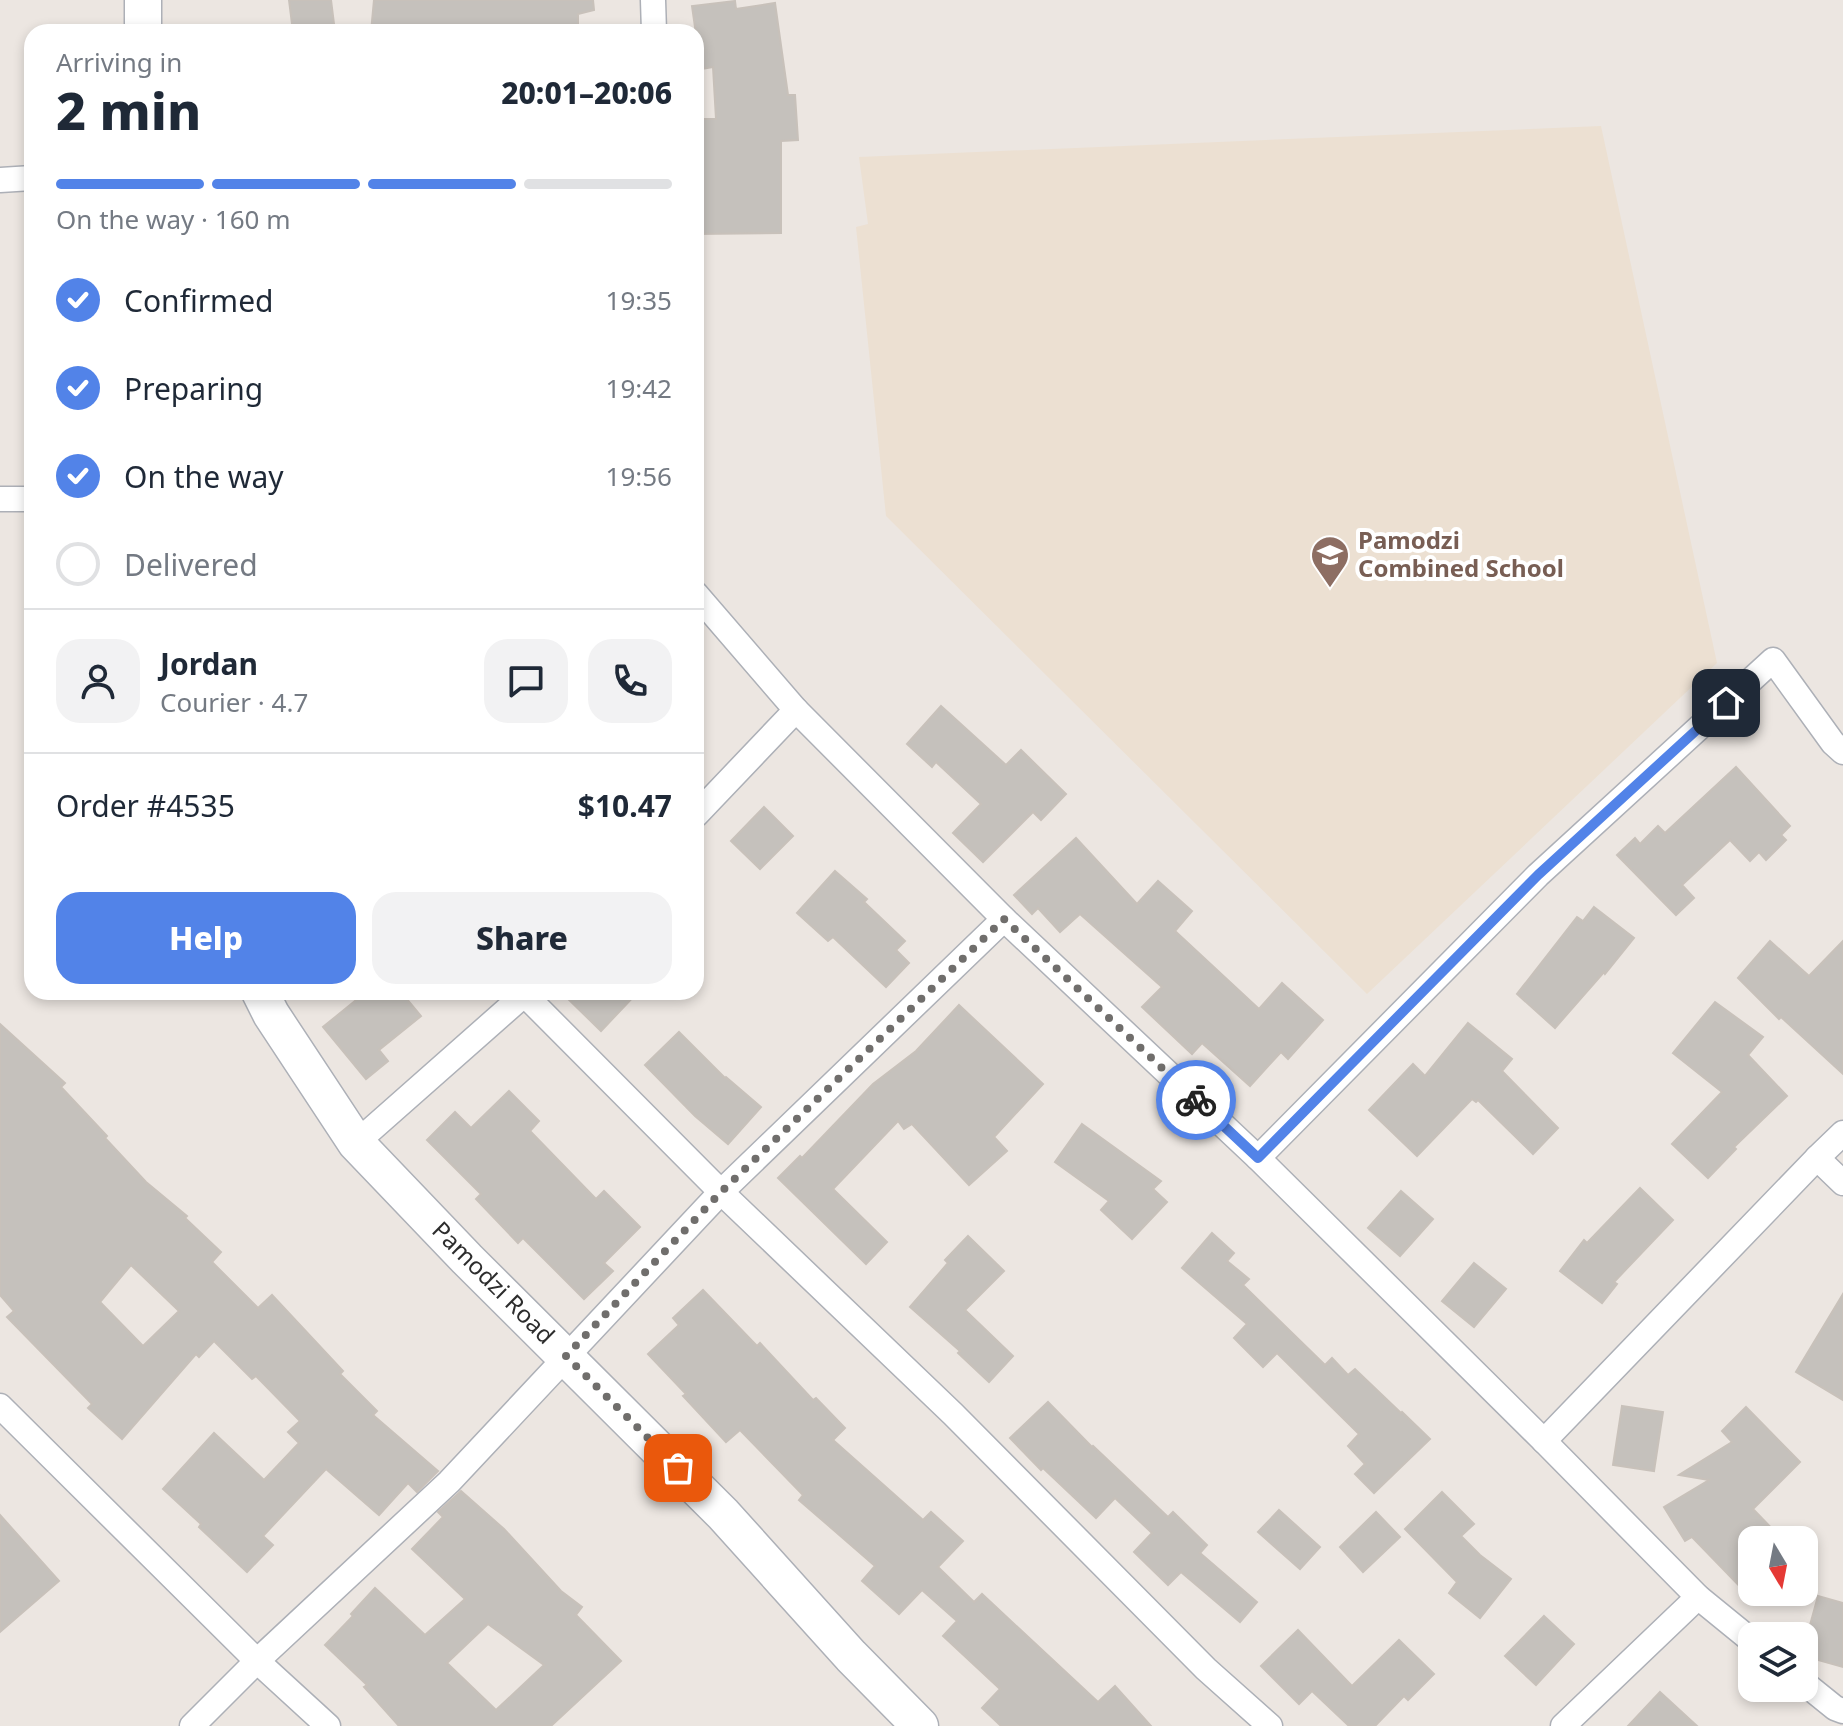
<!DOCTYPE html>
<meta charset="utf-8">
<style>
body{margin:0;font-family:"Noto Sans",sans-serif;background:#f2f2f3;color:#1f2937;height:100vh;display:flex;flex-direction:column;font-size:30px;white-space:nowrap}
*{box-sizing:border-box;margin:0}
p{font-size:26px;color:#747a83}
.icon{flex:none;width:44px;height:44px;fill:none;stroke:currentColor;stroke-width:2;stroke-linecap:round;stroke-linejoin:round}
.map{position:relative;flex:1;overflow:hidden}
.side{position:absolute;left:24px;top:24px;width:680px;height:976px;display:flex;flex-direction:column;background:#fff;border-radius:24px;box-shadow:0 4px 12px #0003}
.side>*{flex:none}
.needle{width:52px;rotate:170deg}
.tools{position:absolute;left:1738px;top:1526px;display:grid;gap:16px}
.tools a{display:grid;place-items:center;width:80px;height:80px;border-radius:16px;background:#fff;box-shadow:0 4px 12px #0003;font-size:40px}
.pin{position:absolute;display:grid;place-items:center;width:68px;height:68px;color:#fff;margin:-34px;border-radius:16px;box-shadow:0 4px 12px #0006}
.courier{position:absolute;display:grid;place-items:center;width:80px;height:80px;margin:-40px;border:6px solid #5283e8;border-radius:50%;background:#fff;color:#222;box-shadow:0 2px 10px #0007}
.headline em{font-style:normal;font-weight:800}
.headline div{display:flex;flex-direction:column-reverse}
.headline{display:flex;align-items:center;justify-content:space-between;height:136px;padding:0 32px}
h1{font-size:52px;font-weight:800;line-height:60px}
.bar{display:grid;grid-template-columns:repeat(4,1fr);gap:12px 8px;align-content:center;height:96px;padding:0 32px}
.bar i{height:10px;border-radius:6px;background:#e0e1e3}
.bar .current{background:#5283e8}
.bar p{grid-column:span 4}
.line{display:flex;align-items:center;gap:20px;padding:0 32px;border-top:2px solid #e0e1e3}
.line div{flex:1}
.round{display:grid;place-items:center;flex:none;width:84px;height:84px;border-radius:24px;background:#f2f2f3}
ol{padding:0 32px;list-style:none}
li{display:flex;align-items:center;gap:24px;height:88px}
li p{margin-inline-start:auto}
li .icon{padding:8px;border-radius:50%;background:#5283e8;color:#fff;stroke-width:4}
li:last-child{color:#747a83}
li i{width:44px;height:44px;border:4px solid #e0e1e3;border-radius:50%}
.button{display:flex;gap:16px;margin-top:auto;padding:16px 32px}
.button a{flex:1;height:92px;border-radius:24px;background:#5283e8;color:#fff;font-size:32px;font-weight:800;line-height:92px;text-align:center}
.button a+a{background:#f2f2f3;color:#1f2937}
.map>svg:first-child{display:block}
</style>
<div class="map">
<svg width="1843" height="1726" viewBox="0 0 1843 1726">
<rect width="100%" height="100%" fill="#ece6e1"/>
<!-- education -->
<polygon fill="#ece0d2" points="1601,126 1717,663 1367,994 886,516 856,227 868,224 859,157"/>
<!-- building -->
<g fill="#c5c1bc" stroke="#c8c1ba" stroke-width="2" fill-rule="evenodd">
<polygon points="289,0 331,0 335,32 293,32"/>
<polygon points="374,0 593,0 594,10 578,14 578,32 530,32 531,25 499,32 371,32"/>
<polygon points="735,1 736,9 775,3 788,95 795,95 798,140 781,141 781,233 696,234 696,171 702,171 699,119 716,119 713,67 701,69 692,6"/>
<polygon points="941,706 1006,765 1021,750 1066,794 1041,820 1033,812 983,862 953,833 981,804 936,762 932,767 907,744"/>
<polygon points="1736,767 1790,826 1781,835 1786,840 1766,860 1759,852 1750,861 1730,840 1682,885 1694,898 1676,915 1617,855 1635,838 1640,844 1658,826 1665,833"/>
<polygon points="764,807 793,836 760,869 731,841"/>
<polygon points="1076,838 1137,904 1158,881 1192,911 1175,931 1259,1009 1282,983 1323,1020 1288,1059 1281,1052 1250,1086 1202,1043 1192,1054 1142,1007 1162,987 1080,914 1060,932 1038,908 1032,914 1014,895"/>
<polygon points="835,871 867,899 864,902 905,941 896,950 909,963 886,987 833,937 828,941 797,913"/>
<polygon points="1594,907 1634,938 1605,974 1604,972 1555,1028 1517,994 1577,917 1583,921"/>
<polygon points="1770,941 1809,976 1843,941 1843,1074 1781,1017 1779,1019 1738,978"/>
<polygon points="366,992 401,992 421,1016 379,1050 388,1061 366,1079 323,1027"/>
<polygon points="561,992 638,992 601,1031"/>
<polygon points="1715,1002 1763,1037 1748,1055 1787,1096 1734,1147 1736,1149 1708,1178 1672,1144 1722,1092 1673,1053"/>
<polygon points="959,1005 1043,1084 994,1137 1007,1151 969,1185 912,1124 904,1129 898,1121 833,1189 887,1242 866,1264 778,1178 800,1156 802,1158 873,1084 916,1051"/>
<polygon points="1468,1023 1512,1059 1502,1071 1558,1128 1533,1154 1478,1100 1476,1102 1472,1099 1417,1156 1369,1110 1413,1064 1425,1076"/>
<path d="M0 1024 65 1083 61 1087 107 1136 105 1138 146 1182 187 1216 185 1218 221 1252 212 1262 258 1308 272 1295 343 1371 340 1374 377 1411 373 1415 438 1471 417 1492 408 1483 379 1515 326 1469 263 1536 273 1545 247 1572 199 1527 201 1524 163 1489 214 1433 264 1480 299 1443 288 1432 300 1421 256 1376 252 1379 214 1341 199 1357 196 1354 122 1439 88 1408 92 1404 7 1317 14 1311 0 1295ZM131 1265 179 1311 143 1346 100 1302Z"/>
<polygon points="679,1032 725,1078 726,1077 761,1107 728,1144 695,1116 645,1065"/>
<polygon points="509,1091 539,1121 530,1131 596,1199 604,1191 640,1227 604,1263 613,1271 584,1299 523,1238 518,1243 476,1199 481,1194 427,1140 455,1112 471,1128"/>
<polygon points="1082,1124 1161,1181 1153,1189 1167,1202 1132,1239 1101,1210 1109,1201 1055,1162"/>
<polygon points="1640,1188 1673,1220 1614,1282 1617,1284 1602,1303 1560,1271 1584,1240 1587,1243"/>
<polygon points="1401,1191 1433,1219 1400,1256 1368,1228"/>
<polygon points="1212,1233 1234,1253 1227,1261 1249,1279 1243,1285 1325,1365 1332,1358 1348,1375 1355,1369 1401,1413 1402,1412 1430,1439 1374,1493 1355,1474 1365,1464 1348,1446 1359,1434 1277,1353 1263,1367 1234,1338 1247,1324 1182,1268"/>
<polygon points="968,1236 1004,1271 965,1310 1013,1356 989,1382 958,1353 960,1351 910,1307 948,1263 945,1260"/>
<polygon points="1474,1263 1506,1289 1474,1327 1442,1301"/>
<polygon points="703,1290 757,1346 760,1343 813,1400 816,1398 845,1428 833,1440 923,1520 931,1512 963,1541 938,1567 974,1602 982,1594 1098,1702 1115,1686 1151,1726 1001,1726 982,1708 1000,1689 943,1636 957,1621 922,1590 899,1614 862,1581 875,1566 799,1500 803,1495 740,1430 726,1442 683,1396 686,1394 648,1354 679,1325 673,1318"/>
<polygon points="1843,1294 1843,1400 1796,1372"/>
<polygon points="1048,1402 1092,1447 1093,1446 1168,1517 1173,1512 1207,1545 1200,1553 1257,1602 1240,1622 1181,1572 1168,1585 1134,1552 1152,1533 1115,1498 1096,1518 1043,1468 1041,1470 1010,1438"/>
<polygon points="1622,1406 1663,1412 1654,1471 1613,1465"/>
<polygon points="1746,1407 1800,1462 1753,1509 1783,1540 1752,1540 1752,1599 1692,1537 1685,1541 1664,1507 1709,1480 1679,1475 1732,1442 1722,1431"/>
<path d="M461 1491 504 1529 561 1591 582 1607 576 1615 621 1661 551 1726H399L364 1687 367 1685 325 1645 353 1616 351 1614 375 1588 425 1635 465 1599 412 1549 443 1517 438 1512ZM488 1624 544 1665 496 1710 447 1663Z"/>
<polygon points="1442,1492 1474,1524 1461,1536 1480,1555 1511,1579 1480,1618 1449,1593 1457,1582 1405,1529"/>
<polygon points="1279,1510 1320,1547 1300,1569 1258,1532"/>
<polygon points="1376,1512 1400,1537 1363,1572 1340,1547"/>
<polygon points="0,1515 59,1581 0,1632"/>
<polygon points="1818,1596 1843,1603 1843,1667 1804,1656 1804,1647"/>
<polygon points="1544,1616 1574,1644 1536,1685 1505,1656"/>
<polygon points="1298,1630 1352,1686 1399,1640 1434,1674 1408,1700 1404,1696 1375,1726 1349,1726 1312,1691 1299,1704 1261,1666"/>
<polygon points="1660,1692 1697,1726 1628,1726"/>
</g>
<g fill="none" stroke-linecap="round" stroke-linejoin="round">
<!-- street casing -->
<g stroke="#adb0b7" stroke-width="27">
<g id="street">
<polyline points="653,0 654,32"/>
<polyline points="0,180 32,178"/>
<polyline points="0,499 32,499"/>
<polyline points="696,594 796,710 1004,919 1258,1158 1544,1441 1698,1597 1752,1641"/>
<polyline points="696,815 796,710"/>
<polyline points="525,995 721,1192 953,1414 1206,1669 1270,1726"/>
<polyline points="356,1143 527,992"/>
<polyline points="1258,1158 1538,875 1773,660 1833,743 1843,752"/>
<polyline points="1817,1158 1843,1133"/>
<polyline points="0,1406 257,1661 328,1726"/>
<polyline points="1544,1441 1817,1158 1843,1183"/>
<polyline points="1804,1683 1835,1708 1843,1711"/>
<polyline points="192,1726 257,1661 449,1482 721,1192 1004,919"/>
<polyline points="1563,1726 1698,1597"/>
</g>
</g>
<!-- secondary casing -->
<g stroke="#adb0b7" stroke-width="39">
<g id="secondary">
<polyline points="143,32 143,0"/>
<polyline points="260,992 271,1014 356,1143 467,1259 723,1514 851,1656 920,1726"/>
</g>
</g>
<!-- street -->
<use href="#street" stroke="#fff" stroke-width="24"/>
<!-- secondary -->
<use href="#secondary" stroke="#fff" stroke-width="36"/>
</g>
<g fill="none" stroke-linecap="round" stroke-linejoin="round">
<!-- done -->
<polyline stroke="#706e6c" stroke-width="8" stroke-dasharray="0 14.4" points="678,1468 566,1356 721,1192 1004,919 1196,1100"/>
<!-- route -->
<polyline stroke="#5283e8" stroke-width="10" points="1196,1100 1258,1158 1538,875 1726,703"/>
</g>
<!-- icons -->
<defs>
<g id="school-pin" transform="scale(2)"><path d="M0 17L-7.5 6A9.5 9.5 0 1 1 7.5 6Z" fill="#8d6e63" stroke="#fff"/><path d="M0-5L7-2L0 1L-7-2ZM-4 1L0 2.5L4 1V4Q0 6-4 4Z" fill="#fff"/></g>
</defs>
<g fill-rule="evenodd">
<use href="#school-pin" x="1330" y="555"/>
</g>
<g text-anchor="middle" stroke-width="8" stroke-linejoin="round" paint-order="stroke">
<!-- education labels -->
<g font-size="24" font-weight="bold" fill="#785e54" stroke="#fff" text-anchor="start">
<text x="1358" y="549">Pamodzi<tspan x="1358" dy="28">Combined School</tspan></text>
</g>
<!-- street labels -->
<g font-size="24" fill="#2d2d2d" stroke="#fff">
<text transform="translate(493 1283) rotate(45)" y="8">Pamodzi Road</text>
</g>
</g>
</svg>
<div class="tools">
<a><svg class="needle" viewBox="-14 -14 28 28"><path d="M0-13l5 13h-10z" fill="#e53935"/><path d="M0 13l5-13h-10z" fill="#747a83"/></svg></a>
<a><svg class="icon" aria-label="layers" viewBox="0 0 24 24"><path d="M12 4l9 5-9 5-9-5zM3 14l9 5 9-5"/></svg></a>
</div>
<div class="pin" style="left:678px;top:1468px;background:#ea580c"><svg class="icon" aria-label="bag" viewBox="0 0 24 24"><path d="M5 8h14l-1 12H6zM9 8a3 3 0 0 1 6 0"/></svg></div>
<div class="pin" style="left:1726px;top:703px;background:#1f2937"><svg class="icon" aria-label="home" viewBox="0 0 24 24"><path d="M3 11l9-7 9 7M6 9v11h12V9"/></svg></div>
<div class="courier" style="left:1196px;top:1100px"><svg class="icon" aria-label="bike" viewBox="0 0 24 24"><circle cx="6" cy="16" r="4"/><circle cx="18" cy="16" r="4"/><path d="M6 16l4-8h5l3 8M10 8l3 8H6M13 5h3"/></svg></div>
<section class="side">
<div class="headline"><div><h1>2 min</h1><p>Arriving in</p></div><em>20:01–20:06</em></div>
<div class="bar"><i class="current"></i><i class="current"></i><i class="current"></i><i></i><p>On the way · 160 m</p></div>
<ol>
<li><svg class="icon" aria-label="check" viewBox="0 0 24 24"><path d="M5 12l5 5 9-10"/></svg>Confirmed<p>19:35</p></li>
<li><svg class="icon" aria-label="check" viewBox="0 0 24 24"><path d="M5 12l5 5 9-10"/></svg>Preparing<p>19:42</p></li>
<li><svg class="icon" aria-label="check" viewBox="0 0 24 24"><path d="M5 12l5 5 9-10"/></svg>On the way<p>19:56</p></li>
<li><i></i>Delivered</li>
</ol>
<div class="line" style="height:144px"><a class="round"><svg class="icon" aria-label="person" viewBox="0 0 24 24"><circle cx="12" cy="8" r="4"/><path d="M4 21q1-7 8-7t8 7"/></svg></a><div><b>Jordan</b><p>Courier · 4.7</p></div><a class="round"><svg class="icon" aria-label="chat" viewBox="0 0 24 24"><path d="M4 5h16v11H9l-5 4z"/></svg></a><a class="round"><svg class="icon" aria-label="phone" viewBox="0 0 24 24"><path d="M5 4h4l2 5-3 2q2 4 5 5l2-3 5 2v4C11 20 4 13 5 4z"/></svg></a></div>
<div class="line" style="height:104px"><div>Order #4535</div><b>$10.47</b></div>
<div class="button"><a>Help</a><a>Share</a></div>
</section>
</div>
